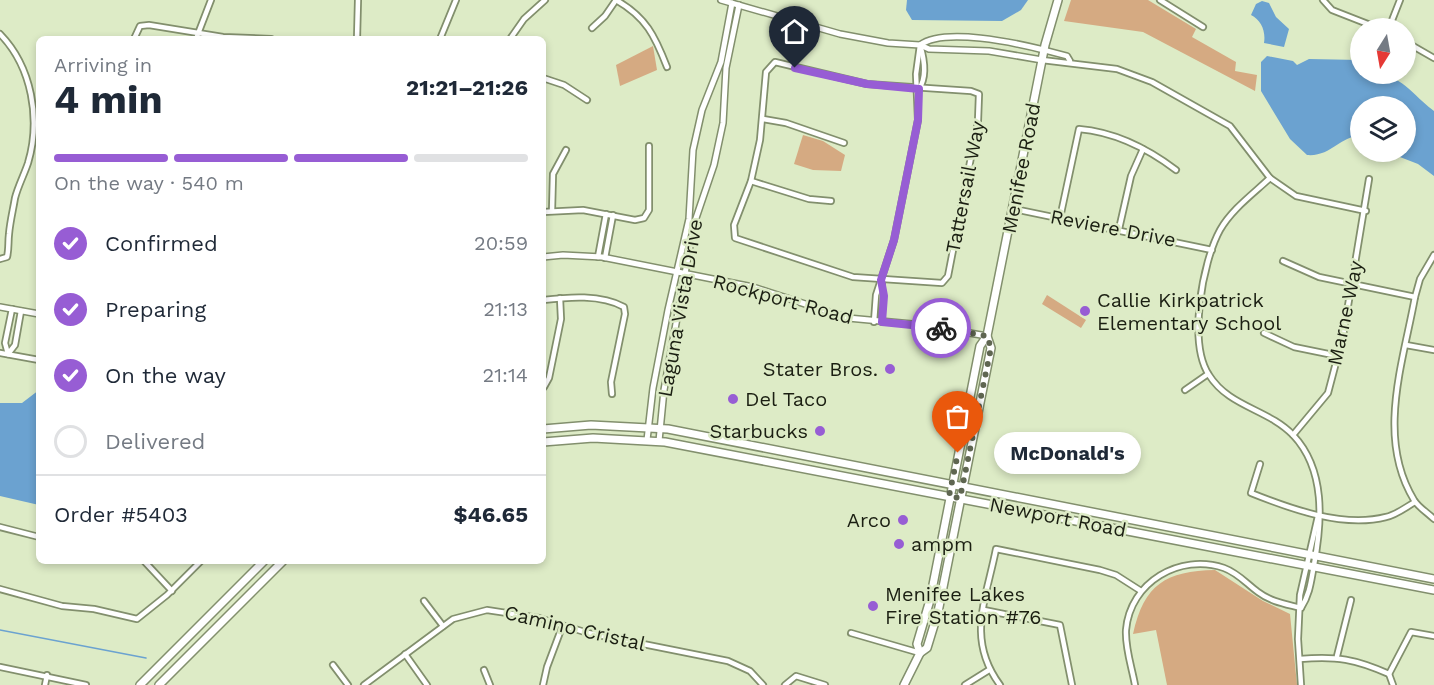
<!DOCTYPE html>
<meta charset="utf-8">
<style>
body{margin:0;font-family:"Work Sans",sans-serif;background:#f6f6f7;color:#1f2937;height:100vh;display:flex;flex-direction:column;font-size:22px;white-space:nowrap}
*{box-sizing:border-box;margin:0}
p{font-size:20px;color:#747a83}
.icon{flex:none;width:33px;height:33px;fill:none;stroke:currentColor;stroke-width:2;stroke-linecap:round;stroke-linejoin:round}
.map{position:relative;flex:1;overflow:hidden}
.side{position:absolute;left:36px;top:36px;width:510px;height:528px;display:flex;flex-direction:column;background:#fff;border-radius:9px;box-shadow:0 3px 9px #0003}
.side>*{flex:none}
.needle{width:39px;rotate:191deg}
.buttons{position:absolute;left:1350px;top:18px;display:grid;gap:12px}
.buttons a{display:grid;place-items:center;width:66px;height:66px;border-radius:50%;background:#fff;box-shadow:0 3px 9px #0003;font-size:30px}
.pin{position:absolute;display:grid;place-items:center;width:51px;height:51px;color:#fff;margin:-62px -26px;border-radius:50% 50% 50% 0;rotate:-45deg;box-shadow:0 0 6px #0007}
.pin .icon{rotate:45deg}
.courier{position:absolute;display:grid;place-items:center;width:60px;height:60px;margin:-30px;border:4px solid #975dd4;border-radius:50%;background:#fff;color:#222;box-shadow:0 2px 8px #0007}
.bubble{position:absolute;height:42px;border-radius:21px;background:#fff;box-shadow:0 3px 9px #0003;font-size:20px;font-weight:700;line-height:42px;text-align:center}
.headline em{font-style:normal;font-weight:700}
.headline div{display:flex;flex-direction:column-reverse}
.headline{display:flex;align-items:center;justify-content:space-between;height:102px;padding:0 18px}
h1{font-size:39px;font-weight:700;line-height:45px}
.bar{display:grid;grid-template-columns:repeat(4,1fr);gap:9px 6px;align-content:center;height:72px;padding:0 18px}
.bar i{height:8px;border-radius:4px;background:#e0e1e3}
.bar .on{background:#975dd4}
.bar p{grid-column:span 4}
.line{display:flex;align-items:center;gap:15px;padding:0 18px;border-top:2px solid #e0e1e3}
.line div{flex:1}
ol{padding:0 18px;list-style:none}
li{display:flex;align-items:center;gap:18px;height:66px}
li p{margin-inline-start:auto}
li .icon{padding:6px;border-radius:50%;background:#975dd4;color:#fff;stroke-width:4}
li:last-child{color:#747a83}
li i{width:33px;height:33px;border:3px solid #e0e1e3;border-radius:50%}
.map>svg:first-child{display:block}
</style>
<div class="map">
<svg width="1434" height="685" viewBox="0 0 1434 685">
<rect width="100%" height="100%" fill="#ddebc6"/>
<!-- green -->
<g fill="#d5aa82">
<polygon points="1071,0 1148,0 1196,29 1192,37 1236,62 1235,71 1257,75 1255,91 1143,32 1064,21"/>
<polygon points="653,46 657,70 620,86 616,65"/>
<polygon points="803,135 823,141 845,155 841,171 813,170 794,164"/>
<polygon points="1047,295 1086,320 1081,328 1042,304"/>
<path d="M1215 570 1263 601 1290 614 1297 685H1167L1156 630 1133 634C1144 584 1166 571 1215 570Z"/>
</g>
<!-- water -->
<g fill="#6ba2d0">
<polygon points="907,0 1028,0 1021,10 1002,21 912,20 906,10"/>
<path d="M1262 1 1269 3 1276 17 1289 29 1284 47 1264 43C1266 31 1261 20 1251 15L1256 4Z"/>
<path d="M1267 56 1293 61 1297 65 1309 59 1360 60V74C1405 74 1403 87 1434 111V176L1418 164 1387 152H1406V106H1360V136C1340 136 1331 157 1307 155L1290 139 1261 91V62Z"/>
<polygon points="39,390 39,505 0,496 0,403 22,403"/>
</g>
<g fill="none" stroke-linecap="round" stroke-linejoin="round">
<!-- stream -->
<polyline stroke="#6ba2d0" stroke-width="1.5" points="0,630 146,658"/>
<!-- minor casing -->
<g stroke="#828f6d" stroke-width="8">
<g id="minor">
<path d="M616 0C646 17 655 36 667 67"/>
<polyline points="1160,0 1203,27"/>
<polyline points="1323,0 1332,10 1378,28"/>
<polyline points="592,28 605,16 616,0"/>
<polyline points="1389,28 1400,0"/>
<path d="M0 34C32 67 41 119 28 163 24 175 18 186 15 198 13 210 10 222 9 234 8 242 9 249 7 257L0 259"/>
<polyline points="134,39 140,26 149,25 223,37 271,39"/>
<polyline points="196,39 211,0"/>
<polyline points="357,39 358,0"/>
<polyline points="440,39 456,0"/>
<polyline points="510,39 524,19 545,0"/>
<polyline points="1406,42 1434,58"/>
<polyline points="1044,50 1067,56 1070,61"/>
<polyline points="1042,60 1117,69 1152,82 1230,126 1270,178 1296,196 1366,211"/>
<polygon points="775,62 867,84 971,91 979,94 978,121 948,276 942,283 853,277 735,238 734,225 751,181 760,140 766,72"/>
<polyline points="543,78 564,85 587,100"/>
<path d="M919 89C927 77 924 58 920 45"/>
<polyline points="763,119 786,123 844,143"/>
<path d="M1270 178C1253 194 1232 209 1220 230 1202 263 1188 343 1209 375 1229 407 1268 409 1293 435 1326 470 1322 522 1314 565 1311 581 1310 594 1301 608"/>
<polyline points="751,181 809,199 831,201"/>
<polyline points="1014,209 1212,250"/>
<polyline points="552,211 553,174 566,150"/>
<polyline points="543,212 583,210 635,220 644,218 649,210 649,146"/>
<path d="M1060 218 1079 129C1114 132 1147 148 1176 170"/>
<polyline points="1119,229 1131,176 1143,149"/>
<path d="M1434 255 1420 279 1415 297C1403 363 1376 438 1414 500 1418 507 1428 513 1434 519"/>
<polyline points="598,257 606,214"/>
<polyline points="605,258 613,215"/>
<polyline points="1283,261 1319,277 1415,297"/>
<polyline points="882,283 882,322"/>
<path d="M543 300C568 297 601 294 624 307L625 314 611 382 612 394"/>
<polyline points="874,322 876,295 894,240 918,120 916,74 920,45"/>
<polyline points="1264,333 1294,347 1338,356"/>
<polyline points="1406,345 1434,350"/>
<polyline points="0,353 39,360"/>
<polyline points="8,354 15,345 21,311"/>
<polyline points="8,354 5,343 12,309"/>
<polyline points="544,387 549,378 561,319 560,298"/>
<polyline points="1185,390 1208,374"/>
<polyline points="1293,435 1328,393 1343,336 1369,179"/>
<path d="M1260 464 1251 493C1291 509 1343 528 1386 517 1396 515 1406 507 1415 502"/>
<polyline points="0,527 39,537"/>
<polyline points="144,561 172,591"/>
<polyline points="0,589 62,606 94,609 137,619 167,595 201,561"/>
<polyline points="424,601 443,626"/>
<polyline points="984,610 1060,625 1072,685"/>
<polyline points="851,633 920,653"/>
<polyline points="405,654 427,685"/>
<polyline points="1337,656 1351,600"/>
<path d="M1300 659C1337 656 1355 659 1389 674L1393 685"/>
<polyline points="333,665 348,685"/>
<polyline points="0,667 86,685"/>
<polyline points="484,670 490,685"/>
<polyline points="1389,674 1411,632 1434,636"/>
<polyline points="45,685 47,675"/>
<polyline points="364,685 453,619 487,610 539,618 588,633 728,661 750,671 763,685"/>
<polyline points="543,685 547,667 562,627"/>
<polyline points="785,685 796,676 825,685"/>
<polyline points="965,685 989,670"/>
<path d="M1000 685C966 639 986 600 996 549L1100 570 1116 575 1141 591"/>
<path d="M1135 685C1132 668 1125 648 1126 630 1130 582 1180 553 1224 568 1238 573 1247 584 1258 592 1271 602 1286 604 1301 608"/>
<polyline points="1301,685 1298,639 1300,595 1318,516"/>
</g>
</g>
<!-- tertiary casing -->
<g stroke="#828f6d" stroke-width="8">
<g id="tertiary">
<polyline points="721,0 840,34 888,43 920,45 929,49 989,51 1042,60"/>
<path d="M920 45C944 27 1016 43 1044 50"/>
<polyline points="543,257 563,255 602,257 753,287 848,318 923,325 987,336"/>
<polyline points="0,307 39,314"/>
<polyline points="647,440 653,388 668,310 689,219 693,150 702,110 721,62 732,3"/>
<polyline points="659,441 664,390 694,224 714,165 723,123 726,68 739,5"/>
</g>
</g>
<!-- primary casing -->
<g stroke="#828f6d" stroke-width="10">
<g id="primary">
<polyline points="543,429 591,425 668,429 1434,579"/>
<polyline points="543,442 593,438 665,442 1434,590"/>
<polyline points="920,653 917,644 930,600 980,346 987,336 1045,45 1058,0"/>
<polyline points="140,685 264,561"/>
<polyline points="159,685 283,561"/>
<polyline points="904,685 920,653 927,648 938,612 991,348 987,336"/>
</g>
</g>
<!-- minor -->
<use href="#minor" stroke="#fff" stroke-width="4.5"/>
<!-- tertiary -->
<use href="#tertiary" stroke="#fff" stroke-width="5"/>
<!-- primary -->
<use href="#primary" stroke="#fff" stroke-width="7"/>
</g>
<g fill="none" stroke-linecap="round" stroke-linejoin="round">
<!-- done -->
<polyline stroke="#5f6651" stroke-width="6" stroke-dasharray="0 10.8" points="941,328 987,336 991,348 960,498 949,496 958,453"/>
<!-- route -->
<polyline stroke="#975dd4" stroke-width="8" points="795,68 867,84 919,89 918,120 894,240 881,280 884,296 882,322 941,328"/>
</g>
<!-- markers -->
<g fill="#975dd4" stroke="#ddebc6" stroke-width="2">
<circle cx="1085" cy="311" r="6"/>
<circle cx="890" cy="369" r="6"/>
<circle cx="733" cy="399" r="6"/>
<circle cx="820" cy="431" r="6"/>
<circle cx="903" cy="520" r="6"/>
<circle cx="899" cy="544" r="6"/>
<circle cx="873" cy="606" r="6"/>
</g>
<g text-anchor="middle" stroke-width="5" stroke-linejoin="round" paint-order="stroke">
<!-- street labels -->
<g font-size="20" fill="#1b1f12" stroke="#ddebc6">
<text transform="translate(1021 168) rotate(-79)" y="7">Menifee Road</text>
<text transform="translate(965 187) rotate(-79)" y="7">Tattersail Way</text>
<text transform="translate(1113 228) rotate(11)" y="7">Reviere Drive</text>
<text transform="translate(783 299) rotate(15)" y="7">Rockport Road</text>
<text transform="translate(680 308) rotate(-80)" y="7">Laguna Vista Drive</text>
<text transform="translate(1345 313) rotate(-78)" y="7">Marne Way</text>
<text transform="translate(1058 517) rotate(11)" y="7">Newport Road</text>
<text transform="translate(575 628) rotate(13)" y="7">Camino Cristal</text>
</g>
<!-- poi labels -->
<g font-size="20" fill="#1b1f12" stroke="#ddebc6" text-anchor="start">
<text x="1097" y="307">Callie Kirkpatrick<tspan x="1097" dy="23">Elementary School</tspan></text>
<text x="878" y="376" text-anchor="end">Stater Bros.</text>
<text x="745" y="406">Del Taco</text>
<text x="808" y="438" text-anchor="end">Starbucks</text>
<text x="891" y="527" text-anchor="end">Arco</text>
<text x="911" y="551">ampm</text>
<text x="885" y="601">Menifee Lakes<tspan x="885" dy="23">Fire Station #76</tspan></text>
</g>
</g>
</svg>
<div class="buttons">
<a><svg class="needle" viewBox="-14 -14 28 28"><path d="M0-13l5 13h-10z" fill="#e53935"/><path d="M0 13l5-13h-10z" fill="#747a83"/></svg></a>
<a><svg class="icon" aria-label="layers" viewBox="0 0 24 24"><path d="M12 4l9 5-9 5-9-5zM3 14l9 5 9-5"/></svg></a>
</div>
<div class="pin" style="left:958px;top:453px;background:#ea580c"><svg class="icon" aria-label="bag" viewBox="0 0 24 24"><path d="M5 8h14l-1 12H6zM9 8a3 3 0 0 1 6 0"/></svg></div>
<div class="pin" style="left:795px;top:68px;background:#1f2937"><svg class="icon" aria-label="home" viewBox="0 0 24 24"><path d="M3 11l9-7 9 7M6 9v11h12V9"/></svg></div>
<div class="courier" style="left:941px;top:328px"><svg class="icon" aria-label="bike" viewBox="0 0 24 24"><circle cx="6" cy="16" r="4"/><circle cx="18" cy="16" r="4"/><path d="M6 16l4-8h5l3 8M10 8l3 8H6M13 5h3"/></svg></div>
<div class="bubble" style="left:994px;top:432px;width:147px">McDonald's</div>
<section class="side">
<div class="headline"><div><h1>4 min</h1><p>Arriving in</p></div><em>21:21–21:26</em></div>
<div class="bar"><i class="on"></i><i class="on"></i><i class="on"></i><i></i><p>On the way · 540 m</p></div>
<ol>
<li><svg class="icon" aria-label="check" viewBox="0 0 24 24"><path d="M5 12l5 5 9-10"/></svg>Confirmed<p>20:59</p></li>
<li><svg class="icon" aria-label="check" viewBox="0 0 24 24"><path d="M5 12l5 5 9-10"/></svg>Preparing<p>21:13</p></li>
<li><svg class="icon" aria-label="check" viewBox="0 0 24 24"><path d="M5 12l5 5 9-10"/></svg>On the way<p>21:14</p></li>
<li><i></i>Delivered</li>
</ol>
<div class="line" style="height:78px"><div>Order #5403</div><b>$46.65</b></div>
</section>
</div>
